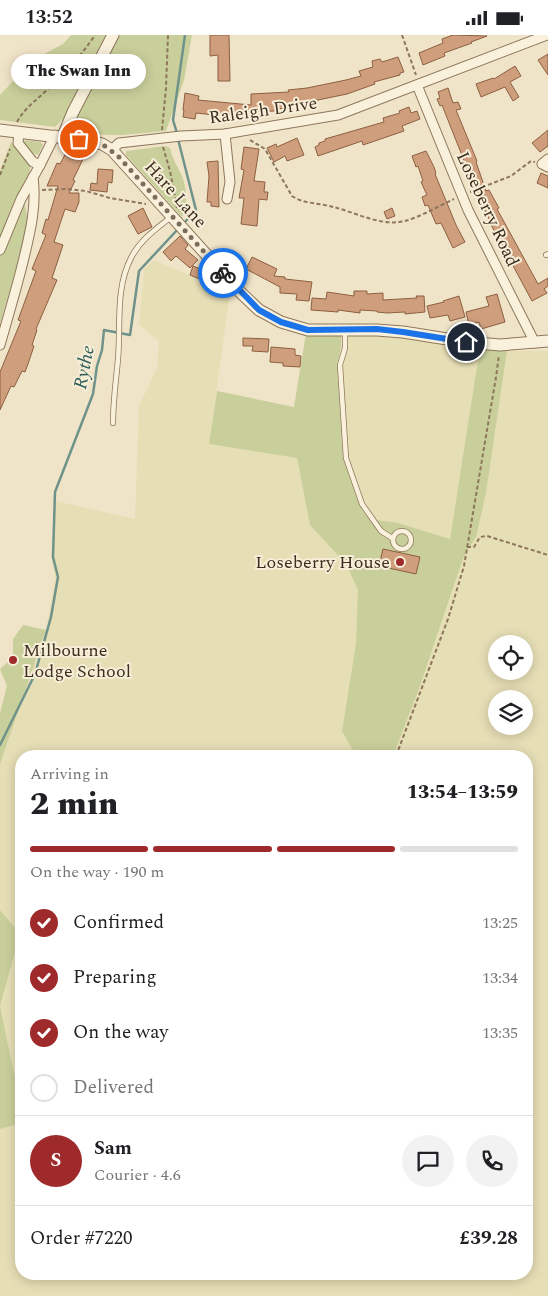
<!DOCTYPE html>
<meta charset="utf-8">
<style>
body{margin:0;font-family:Spectral,serif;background:#f2f2f2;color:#202124;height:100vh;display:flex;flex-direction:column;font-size:19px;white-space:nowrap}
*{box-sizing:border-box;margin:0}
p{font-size:16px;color:#757577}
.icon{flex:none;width:28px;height:28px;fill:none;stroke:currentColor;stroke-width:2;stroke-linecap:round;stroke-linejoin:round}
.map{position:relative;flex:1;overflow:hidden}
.sheet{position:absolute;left:15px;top:715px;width:518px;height:530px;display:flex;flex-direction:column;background:#fff;border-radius:20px;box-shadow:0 2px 12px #0003}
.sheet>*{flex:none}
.fabs{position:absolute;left:488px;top:600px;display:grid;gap:10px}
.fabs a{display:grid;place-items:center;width:45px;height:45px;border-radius:50%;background:#fff;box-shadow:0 2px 12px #0003;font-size:25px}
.pin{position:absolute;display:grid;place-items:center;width:42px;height:42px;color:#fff;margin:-21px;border:2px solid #fff;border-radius:50%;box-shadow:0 1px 5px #0007}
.courier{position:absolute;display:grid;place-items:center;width:50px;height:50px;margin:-25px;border:4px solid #1a73e8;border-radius:50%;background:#fff;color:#222;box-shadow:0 1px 6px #0007}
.bubble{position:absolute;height:35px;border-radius:18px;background:#fff;box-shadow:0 2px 12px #0003;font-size:16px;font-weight:800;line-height:35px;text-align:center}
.headline em{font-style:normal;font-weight:800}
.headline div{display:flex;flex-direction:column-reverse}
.headline{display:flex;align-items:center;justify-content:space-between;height:85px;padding:0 15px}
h1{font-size:32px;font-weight:800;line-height:38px}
.bar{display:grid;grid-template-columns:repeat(4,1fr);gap:8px 5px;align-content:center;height:60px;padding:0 15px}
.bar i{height:6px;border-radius:4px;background:#e0e0e0}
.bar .on{background:#9e2a2b}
.bar p{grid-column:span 4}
.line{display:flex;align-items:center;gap:12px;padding:0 15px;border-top:1px solid #e0e0e0}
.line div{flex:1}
.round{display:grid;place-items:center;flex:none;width:52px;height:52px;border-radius:26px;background:#f2f2f2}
ol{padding:0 15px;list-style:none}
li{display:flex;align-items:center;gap:15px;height:55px}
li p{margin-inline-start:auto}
li .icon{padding:5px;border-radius:50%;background:#9e2a2b;color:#fff;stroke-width:4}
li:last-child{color:#757577}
li i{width:28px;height:28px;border:2px solid #e0e0e0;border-radius:50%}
.status{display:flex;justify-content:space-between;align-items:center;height:35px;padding:0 25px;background:#fff;direction:ltr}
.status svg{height:14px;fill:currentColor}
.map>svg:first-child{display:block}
</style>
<div class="status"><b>13:52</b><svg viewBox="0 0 49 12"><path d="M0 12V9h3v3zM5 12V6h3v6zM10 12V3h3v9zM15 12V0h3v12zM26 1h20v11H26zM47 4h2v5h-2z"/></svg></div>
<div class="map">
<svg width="548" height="1261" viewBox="0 0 548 1261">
<rect width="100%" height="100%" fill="#f0e4c8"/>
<!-- farmland -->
<g fill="#e6deb5" fill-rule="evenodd">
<polygon points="154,225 230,258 209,409 297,423 310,490 346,529 358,555 356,608 342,696 356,721 21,721 21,1072 0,971 20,899 0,875 0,729 46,595 55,543 51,521 56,466 135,484 139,371 157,333 159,306 139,290 144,234"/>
<polygon points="341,299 414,304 480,312 450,504 398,488 369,484 362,475 343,423 337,330 341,312"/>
<path d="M507 316H548V1261H0V1094L21 1088V1239H526V721H393L419 654 452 559 464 521 476 502 486 458ZM496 609H524V636H496ZM496 664H524V691H496Z"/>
</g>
<!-- green -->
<g fill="#c9cf9b">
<path d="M71 0H192L184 45 166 96C138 98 105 105 78 94L77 87 63 84 55 92 0 85V60L33 25 63 9Z"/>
<polygon points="25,105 40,107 43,109 38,120 30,117 23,108"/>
<polygon points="11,107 30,130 30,136 22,153 28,187 24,206 0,289 0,136"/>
<path d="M165 111 170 113C172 123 177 130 181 139 187 151 188 170 182 182L126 120V116Z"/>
<polygon points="306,298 341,299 341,312 337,330 343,423 362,475 369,484 398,488 450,504 480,312 507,316 486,458 476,502 464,521 419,654 393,721 356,721 342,696 356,608 358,555 346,529 310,490 297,423 209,409 217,356 294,372"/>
<polygon points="23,590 46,595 0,729 0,678 7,651 0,634 13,622 13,604"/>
<polygon points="0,875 20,899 0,971 21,1072 21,1088 0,1094"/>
</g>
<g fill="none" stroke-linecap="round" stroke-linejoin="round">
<!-- stream -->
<g stroke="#6f938a" stroke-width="2.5">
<polyline points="177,98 173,85 185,0"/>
<polyline points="178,104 196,175 184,188"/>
<polyline points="0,710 35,639 51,582 58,542 53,522 55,457 93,359 97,331 102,315 104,295 130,300 139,236 178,194"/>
</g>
</g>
<!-- building -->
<g fill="#cf9f7d" stroke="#8d5f41">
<polygon points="210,0 229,0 230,46 218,46 218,20 210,21"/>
<polygon points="453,0 487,1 471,7 472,8 444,18 445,21 423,30 419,18 443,8 442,4"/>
<polygon points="548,19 548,40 538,25"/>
<polygon points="398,22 404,37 400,38 400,40 374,47 375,49 347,59 289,71 289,73 275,74 275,76 242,77 242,80 223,79 223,81 196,78 195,84 183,82 184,75 183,75 185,58 199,61 198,65 251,70 251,59 289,57 288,55 307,53 346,45 361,41 359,36 373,32 372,26 380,24 382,27"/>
<polygon points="515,31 521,41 510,47 519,62 513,66 505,52 481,62 476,49 493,43 494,44"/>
<polygon points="448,53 453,68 458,67 461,74 456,75 477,126 476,127 486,156 489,155 499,173 497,174 538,249 548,243 548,251 544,254 547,258 532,266 489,186 490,186 471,147 470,148 467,138 468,137 467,133 442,70 440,71 437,64 440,63 438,57"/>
<polygon points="409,72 411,78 417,76 420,84 402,91 404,96 363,110 362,106 318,121 315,112 319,110 319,108 325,106 325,104 384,87 383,83 400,78 399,76"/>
<polygon points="548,95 548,111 540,117 532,108"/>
<polygon points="297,103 304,120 287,126 285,121 274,127 267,113 276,109 277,112"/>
<polygon points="244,112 259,114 254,146 265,147 264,157 268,157 267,165 259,164 257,191 241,189 244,163 239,163 244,135 241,134"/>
<polygon points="67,116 83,124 73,145 75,146 69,158 79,158 79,167 75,177 65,174 54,207 63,210 52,243 57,245 36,294 37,295 32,310 34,311 28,329 25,337 22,336 14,352 11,351 0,375 0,337 21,286 18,285 36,236 32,234 46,200 42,198 46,184 48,185 58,151 47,151 57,128 60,129"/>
<polygon points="426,116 434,132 436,138 435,139 456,190 465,207 453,213 441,188 436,189 428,170 425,171 422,162 427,160 421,147 423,146 418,131 416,132 412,121"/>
<polygon points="218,126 219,172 211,171 211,167 207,167 209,141 207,127"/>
<polygon points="98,134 113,135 112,148 108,147 107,157 90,155 91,148 97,149"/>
<polygon points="541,138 548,141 548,153 537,148"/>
<polygon points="143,173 152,192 138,199 128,181"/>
<polygon points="392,173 395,181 387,184 384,177"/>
<polygon points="180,201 188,210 185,214 198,225 190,233 176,221 171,226 163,217"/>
<polygon points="252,222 277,234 274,241 285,242 285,244 312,247 309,266 296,265 297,259 280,258 280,252 246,234"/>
<polygon points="193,231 205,236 202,245 190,240"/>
<polygon points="354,256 367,256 367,259 383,258 383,265 417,263 416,261 424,261 425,277 405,279 405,277 387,278 377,277 377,276 360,275 360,278 338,275 338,277 311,275 312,263 326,264 327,257 354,261"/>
<polygon points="497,259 505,287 481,294 479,287 469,290 466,277 489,271 486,262"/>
<polygon points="459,261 465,282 450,286 448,280 430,283 427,271 444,267 443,266"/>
<polygon points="243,303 269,304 268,317 252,316 253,311 243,311"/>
<polygon points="271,312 295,314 295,320 301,321 300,332 283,331 283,328 270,327"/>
<polygon points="383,514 420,522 416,539 379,531"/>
</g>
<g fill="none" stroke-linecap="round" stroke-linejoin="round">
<!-- service casing -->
<g stroke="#8d765c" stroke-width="6">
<g id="service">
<polyline points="546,220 548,219"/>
<polyline points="345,297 345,313 340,330 346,423 362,469 381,496 392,503"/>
<path d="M113 388C113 367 116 346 118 324 121 290 115 254 131 223 140 205 156 194 171 182"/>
<circle cx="402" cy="505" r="9"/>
</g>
</g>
<!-- minor casing -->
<g stroke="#8d765c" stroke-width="11">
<g id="minor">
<polyline points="417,50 468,175 535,308"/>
<polyline points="225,99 230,147 227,164"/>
<polyline points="112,115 119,108 181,101 225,99 338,80 547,0"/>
<polyline points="548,124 542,129 548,132"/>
<polyline points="40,130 55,100"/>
<polyline points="0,215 21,164 40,130 33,127 18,108 19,97"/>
<path d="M0 310C8 282 16 255 23 227 30 198 37 171 33 142"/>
</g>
</g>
<!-- tertiary casing -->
<g stroke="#8d765c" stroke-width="13">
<g id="tertiary">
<polyline points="0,95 91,106 102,109 112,115 240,257 259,275 281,287 308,295 377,295 403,297 466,307 500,310 548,306"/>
<polyline points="63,101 73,77 113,0"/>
</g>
</g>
<!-- path -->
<g stroke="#8d765c" stroke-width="2" stroke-dasharray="4 2.5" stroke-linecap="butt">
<polyline points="402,0 416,40"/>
<path d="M17 87C26 71 37 65 49 53 66 36 82 20 95 0"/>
<polyline points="162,95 166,53 168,0"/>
<path d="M250 105 265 114 292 161C303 169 321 168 333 172 355 177 381 192 405 186 420 182 439 171 454 164"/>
<polyline points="163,112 170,136 177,173"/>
<polyline points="0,140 10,114"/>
<polyline points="42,155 68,154 86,156 110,163 146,169"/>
<polyline points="470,157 511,141 531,126 535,127"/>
<polyline points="467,512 474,512 480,502 487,501 548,520"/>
<polyline points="396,721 448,584 464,531 496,342 499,320"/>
</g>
<!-- service -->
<use href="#service" stroke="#faf1dc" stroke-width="4.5"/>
<!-- minor -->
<use href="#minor" stroke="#faf1dc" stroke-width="9"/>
<!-- tertiary -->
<use href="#tertiary" stroke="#faf1dc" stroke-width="11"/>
</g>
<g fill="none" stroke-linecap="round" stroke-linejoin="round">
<!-- done -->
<polyline stroke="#7c6e5b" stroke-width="5" stroke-dasharray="0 9" points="79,104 102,109 118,121 223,238"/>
<!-- route -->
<polyline stroke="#1a73e8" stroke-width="6" points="223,238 259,275 281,287 308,295 377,294 403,297 466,307"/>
</g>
<!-- markers -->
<g fill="#9e2a2b" stroke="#f7eed8" stroke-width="2">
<circle cx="400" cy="527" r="5"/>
<circle cx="13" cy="625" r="5"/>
</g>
<g text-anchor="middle" stroke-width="4" stroke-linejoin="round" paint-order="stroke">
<!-- street labels -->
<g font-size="18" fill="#3d2e20" stroke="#f7eed8">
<text transform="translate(263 75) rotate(-8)" y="6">Raleigh Drive</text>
<text transform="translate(176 159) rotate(48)" y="6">Hare Lane</text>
<text transform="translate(488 174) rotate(65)" y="6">Loseberry Road</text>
</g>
<!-- poi labels -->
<g font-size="18" fill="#3d2e20" stroke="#f7eed8" text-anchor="end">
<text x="390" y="533">Loseberry House</text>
<text x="23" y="621" text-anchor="start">Milbourne<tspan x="23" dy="21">Lodge School</tspan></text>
</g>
<!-- water labels -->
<g font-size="19" font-style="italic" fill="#2f5d5a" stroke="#f7eed8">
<text transform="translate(83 332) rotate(-79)" y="7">Rythe</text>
</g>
</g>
</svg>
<div class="fabs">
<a><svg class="icon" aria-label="locate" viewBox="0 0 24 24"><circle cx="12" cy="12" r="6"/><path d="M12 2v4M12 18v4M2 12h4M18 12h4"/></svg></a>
<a><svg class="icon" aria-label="layers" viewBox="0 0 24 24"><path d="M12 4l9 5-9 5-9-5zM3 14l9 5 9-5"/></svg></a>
</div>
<div class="pin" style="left:79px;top:104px;background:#ea580c"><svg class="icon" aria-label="bag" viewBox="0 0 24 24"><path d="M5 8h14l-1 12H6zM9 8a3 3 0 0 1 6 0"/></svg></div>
<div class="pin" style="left:466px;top:307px;background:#1f2937"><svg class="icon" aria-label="home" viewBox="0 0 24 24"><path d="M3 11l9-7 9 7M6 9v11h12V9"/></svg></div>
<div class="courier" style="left:223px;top:238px"><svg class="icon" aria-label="bike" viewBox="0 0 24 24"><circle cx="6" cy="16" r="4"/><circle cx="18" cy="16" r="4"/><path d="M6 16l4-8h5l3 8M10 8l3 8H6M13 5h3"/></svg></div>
<div class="bubble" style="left:11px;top:19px;width:135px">The Swan Inn</div>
<section class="sheet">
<div class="headline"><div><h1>2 min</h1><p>Arriving in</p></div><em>13:54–13:59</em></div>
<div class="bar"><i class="on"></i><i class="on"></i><i class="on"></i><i></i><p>On the way · 190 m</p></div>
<ol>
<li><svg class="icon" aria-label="check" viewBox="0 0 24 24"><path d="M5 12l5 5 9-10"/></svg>Confirmed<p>13:25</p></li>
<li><svg class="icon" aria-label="check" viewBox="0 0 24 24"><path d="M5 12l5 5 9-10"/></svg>Preparing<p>13:34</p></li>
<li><svg class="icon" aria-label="check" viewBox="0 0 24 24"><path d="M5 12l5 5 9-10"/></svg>On the way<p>13:35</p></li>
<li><i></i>Delivered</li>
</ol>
<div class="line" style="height:90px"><b class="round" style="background:#9e2a2b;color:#fff">S</b><div><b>Sam</b><p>Courier · 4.6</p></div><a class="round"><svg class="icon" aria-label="chat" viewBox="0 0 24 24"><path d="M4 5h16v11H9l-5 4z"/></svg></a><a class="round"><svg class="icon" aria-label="phone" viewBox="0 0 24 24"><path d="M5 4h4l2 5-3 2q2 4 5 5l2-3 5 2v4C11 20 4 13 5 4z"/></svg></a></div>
<div class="line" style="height:65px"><div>Order #7220</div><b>£39.28</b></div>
</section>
</div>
